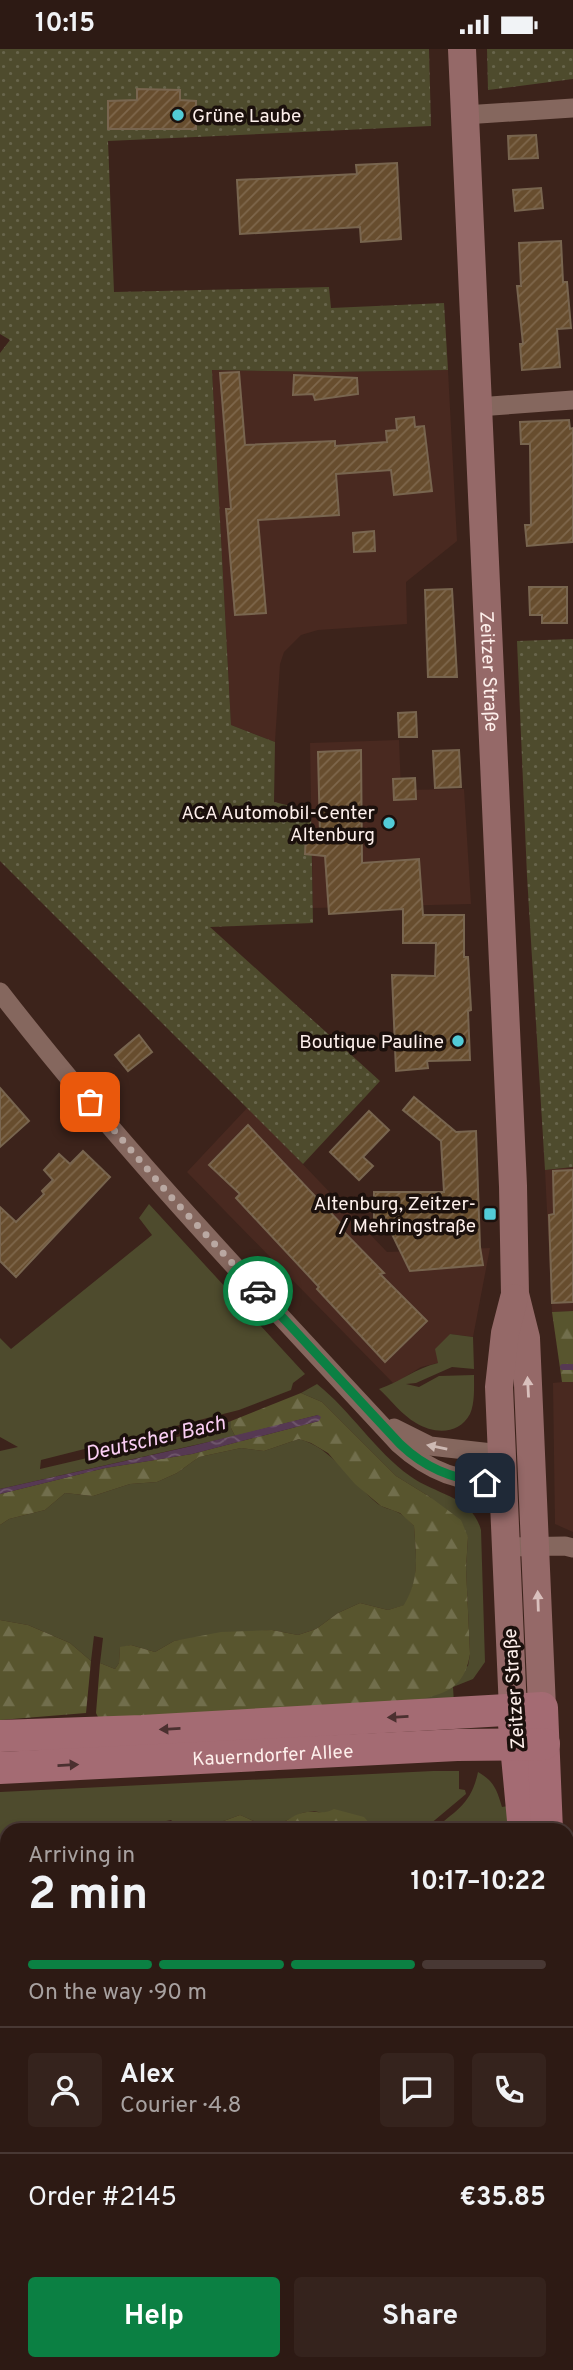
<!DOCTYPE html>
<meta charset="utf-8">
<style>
body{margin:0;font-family:Overpass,sans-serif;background:#35231d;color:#f1f3f6;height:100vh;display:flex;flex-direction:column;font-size:26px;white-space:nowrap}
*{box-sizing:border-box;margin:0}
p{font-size:23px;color:#a7a1a0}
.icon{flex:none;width:38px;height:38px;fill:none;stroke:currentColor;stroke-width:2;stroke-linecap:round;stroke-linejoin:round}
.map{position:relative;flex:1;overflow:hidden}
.side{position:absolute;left:0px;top:1774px;width:574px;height:548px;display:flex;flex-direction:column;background:#2d1a14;border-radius:21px 21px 0 0;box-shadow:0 4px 10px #0003,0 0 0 2px #483834}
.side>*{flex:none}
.pin{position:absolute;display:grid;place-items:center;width:60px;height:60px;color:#fff;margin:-30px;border-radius:14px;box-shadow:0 4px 10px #0006}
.courier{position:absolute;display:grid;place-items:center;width:70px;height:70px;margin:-35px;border:5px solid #0b8043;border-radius:50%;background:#fff;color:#222;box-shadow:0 2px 9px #0007}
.headline em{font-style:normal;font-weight:700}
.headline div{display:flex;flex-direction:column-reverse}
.headline{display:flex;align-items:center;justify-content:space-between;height:119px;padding:0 28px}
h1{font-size:46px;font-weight:700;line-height:52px}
.bar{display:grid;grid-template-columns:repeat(4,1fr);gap:10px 7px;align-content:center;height:84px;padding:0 28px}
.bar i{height:9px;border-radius:5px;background:#483834}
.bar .active{background:#0b8043}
.bar p{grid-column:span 4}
.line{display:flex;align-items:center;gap:18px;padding:0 28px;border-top:2px solid #483834}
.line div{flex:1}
.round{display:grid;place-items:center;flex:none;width:74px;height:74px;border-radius:7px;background:#35231d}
.primary-button{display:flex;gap:14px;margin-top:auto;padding:14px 28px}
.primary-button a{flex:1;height:80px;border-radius:7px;background:#0b8043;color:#fff;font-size:28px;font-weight:700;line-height:80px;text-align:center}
.primary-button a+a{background:#35231d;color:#f1f3f6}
.status{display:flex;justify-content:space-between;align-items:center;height:49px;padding:0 35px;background:#2d1a14;direction:ltr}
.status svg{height:19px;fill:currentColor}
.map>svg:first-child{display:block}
</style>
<div class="status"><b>10:15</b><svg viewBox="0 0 49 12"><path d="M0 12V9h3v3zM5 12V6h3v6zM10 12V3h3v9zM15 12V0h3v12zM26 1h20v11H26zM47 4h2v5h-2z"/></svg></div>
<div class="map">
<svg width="573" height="2321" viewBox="0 0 573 2321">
<defs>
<pattern id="forest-firs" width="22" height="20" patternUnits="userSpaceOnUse" patternTransform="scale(1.75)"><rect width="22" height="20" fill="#58552e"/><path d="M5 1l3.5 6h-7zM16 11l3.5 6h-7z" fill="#716e4c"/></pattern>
<pattern id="garden-dots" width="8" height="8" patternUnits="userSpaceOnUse" patternTransform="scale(1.75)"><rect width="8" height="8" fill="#4e4b2d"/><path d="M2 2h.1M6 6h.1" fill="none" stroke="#68654c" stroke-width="1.8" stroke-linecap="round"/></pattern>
<pattern id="water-waves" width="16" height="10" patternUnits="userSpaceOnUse" patternTransform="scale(1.75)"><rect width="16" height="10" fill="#563953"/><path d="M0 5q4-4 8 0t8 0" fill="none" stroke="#6f566c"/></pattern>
<pattern id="building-hatch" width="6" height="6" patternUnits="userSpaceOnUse" patternTransform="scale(1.75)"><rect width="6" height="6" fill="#674d2e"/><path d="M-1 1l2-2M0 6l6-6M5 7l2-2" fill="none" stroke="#7e674c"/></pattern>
</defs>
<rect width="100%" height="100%" fill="#3c231b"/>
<!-- built -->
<g fill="#492920">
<polygon points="212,321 330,323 448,321 457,492 406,533 407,575 318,581 301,586 284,603 280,615 275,693 231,676"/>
<polygon points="399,691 401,741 464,740 471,855 313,859 310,694"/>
<polygon points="248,1058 387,1203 490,1199 473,1288 450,1285 438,1314 421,1318 394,1335 187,1123"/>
<polygon points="573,1118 573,1262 552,1263 545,1121"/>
<polygon points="562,1333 573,1333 573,1483 555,1475 553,1334"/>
</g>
<!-- grass -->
<g fill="#4e4b2d">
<polygon points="149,1155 305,1325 293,1334 291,1341 239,1361 41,1411 40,1420 207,1381 231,1372 231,1379 235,1387 0,1440 0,1402 18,1398 0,1388 0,1289 11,1300 152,1186 139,1169"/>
<path d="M450 1285 473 1288 474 1320 452 1318 416 1334 406 1335 419 1338 439 1327 474 1326C474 1338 475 1354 470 1365 459 1386 434 1385 416 1374 402 1366 391 1351 379 1340 400 1333 416 1319 438 1314L435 1300Z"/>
<path d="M317 1335C351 1362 375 1402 410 1427 436 1446 472 1447 481 1481L485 1613 473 1630 453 1638 454 1654 379 1658 468 1617 470 1605 466 1519 468 1488 430 1448 396 1427 322 1353 301 1344Z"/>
<path d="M299 1390C333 1399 351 1433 378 1455 383 1459 391 1460 397 1463 404 1466 409 1472 414 1477 416 1507 420 1529 405 1556L388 1561 360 1554 338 1564 316 1580 298 1586 272 1581 174 1592 155 1603 131 1596 120 1599 119 1614 115 1620 100 1614 103 1589 94 1587 91 1612 70 1594 28 1576 0 1571V1476L9 1470 45 1461 65 1444 93 1447 130 1435 157 1433 177 1424 199 1408 241 1399 264 1402Z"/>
<polygon points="433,1722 459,1722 459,1740 465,1741 466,1745 423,1781 367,1781 371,1776 314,1762 302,1764 275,1777 258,1774 240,1766 199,1781 181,1781 171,1771 153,1775 140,1773 124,1777 122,1781 7,1782 7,1802 0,1808 0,1743"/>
<path d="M478 1723C494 1732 497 1741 502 1758L508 1757 510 1781 432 1782C456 1761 471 1756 478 1723Z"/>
<polygon points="76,2315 223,2315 209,2321 79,2321"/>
<polygon points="247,2315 484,2315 486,2321 233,2321"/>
</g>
<!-- forest -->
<g fill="url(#forest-firs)">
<polygon points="573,1262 573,1333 562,1333 552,1263"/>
<path d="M301 1344 322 1353 396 1427 430 1448 461 1471 468 1488 466 1519 470 1605C468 1617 464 1629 454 1637 425 1661 306 1661 266 1663 211 1666 155 1669 100 1672L96 1664 100 1614 115 1620 119 1614 120 1598 131 1596 155 1603 174 1592 221 1583 272 1581 298 1586 316 1580 338 1564 360 1554 388 1561 404 1556C420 1529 416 1507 414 1477L400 1464 381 1457 355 1435 328 1404 311 1394 299 1390 264 1402 241 1399 199 1408 177 1424 157 1433 130 1435 93 1447 65 1444 45 1461 9 1470 0 1476V1445L105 1419 192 1405 319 1372 318 1366 235 1387 231 1379V1372Z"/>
<polygon points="0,1571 28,1576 70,1594 91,1612 86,1664 0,1671"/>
<path d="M334 1760 364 1768 371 1776 367 1782 199 1781 240 1766C250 1770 266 1780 277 1776 286 1773 293 1766 302 1764 316 1760 320 1767 334 1760Z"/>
<polygon points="573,1807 573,1920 567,1877 567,1813"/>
<polygon points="567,2081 573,2094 573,2258 567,2233"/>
</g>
<!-- garden -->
<g fill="url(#garden-dots)">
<polygon points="0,0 429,0 431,77 108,92 114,243 329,238 331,259 444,254 448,321 330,323 212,321 231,676 275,693 274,753 311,762 313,874 210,878 380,1032 303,1115 0,812 0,304 10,291 0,285"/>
<polygon points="487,0 573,0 573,30 488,41"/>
<polygon points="573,590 573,1118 545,1121 527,827 517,592"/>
</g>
<!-- water -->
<polygon fill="url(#water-waves)" points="318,1366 321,1368 319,1372 192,1405 105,1419 0,1445 0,1440 192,1397"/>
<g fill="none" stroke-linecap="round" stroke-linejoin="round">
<!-- stream -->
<polyline stroke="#563953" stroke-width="6" points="563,1318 573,1318"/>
</g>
<!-- building -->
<g fill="url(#building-hatch)" stroke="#78654f" stroke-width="2">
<polygon points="137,40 180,41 180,51 196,52 196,80 108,80 108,52 137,51"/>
<polygon points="536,86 538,109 509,110 508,87"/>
<polygon points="397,114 401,190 361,193 360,178 240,185 237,131 357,125 356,116"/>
<polygon points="541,139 543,159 515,162 513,141"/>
<polygon points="561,192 563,233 567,233 571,279 557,280 560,318 522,321 520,295 523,295 517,237 521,237 519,194"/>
<polygon points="239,323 245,396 335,392 335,397 387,393 386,382 397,381 396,370 414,368 415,378 424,377 432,442 394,446 391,421 336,425 339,466 258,471 266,564 235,566 226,460 231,460 220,324"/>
<polygon points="294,326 357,329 358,345 315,351 313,345 293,346"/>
<polygon points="569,371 570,380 573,379 573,493 527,497 525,476 531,476 530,395 521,395 520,373"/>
<polygon points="374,482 375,502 354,503 353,484"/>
<polygon points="529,538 567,538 567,574 542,574 542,566 530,566"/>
<polygon points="452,540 457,628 428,628 425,541"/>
<polygon points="416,663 417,688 399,688 398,664"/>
<polygon points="361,701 362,814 419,810 423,866 464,866 464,908 468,908 471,961 468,962 470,1011 427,1012 428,1019 396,1022 392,926 435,927 436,894 403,894 403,860 329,865 325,807 305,805 306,784 320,785 318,703"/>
<polygon points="459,701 461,738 435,739 433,702"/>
<polygon points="415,729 416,750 394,751 393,730"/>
<polygon points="139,986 152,1003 128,1022 115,1006"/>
<polygon points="0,1039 29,1072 0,1098"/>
<polygon points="414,1048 456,1083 476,1082 480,1198 483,1216 410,1222 389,1179 374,1179 374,1143 444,1143 441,1092 403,1061"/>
<polygon points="369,1062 389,1081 363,1108 373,1117 359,1131 330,1103"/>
<polygon points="248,1076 345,1179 340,1179 384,1224 380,1225 427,1272 385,1313 317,1240 319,1238 236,1149 240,1145 209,1116"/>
<polygon points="83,1102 110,1128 16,1228 0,1212 0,1158 16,1173 44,1145 42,1142 53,1131 44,1121 59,1105 70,1115"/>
<polygon points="573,1121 573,1253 552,1254 549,1166 554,1165 553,1122"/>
</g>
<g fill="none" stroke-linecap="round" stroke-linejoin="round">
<!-- minor -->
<g stroke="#85675e" stroke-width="19">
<polyline points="464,66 573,59"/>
<polyline points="478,358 573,351"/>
<path d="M0 943C123 1102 263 1248 399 1395 431 1424 460 1433 502 1434"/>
<polyline points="394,1379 430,1397 501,1405"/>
<polyline points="506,1498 565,1497 573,1499"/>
<polyline points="0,1900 7,1901"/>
<polyline points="520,2315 522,2321"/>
</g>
<!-- secondary -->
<g stroke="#956968" stroke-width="28">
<path id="s1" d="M462 0 513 1137 515 1245 526 1289 542 1659"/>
<polyline points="513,1661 499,1338 505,1284 514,1249"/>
</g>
<!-- primary -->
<g stroke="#a46b73" stroke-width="32">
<polyline points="514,1675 524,1782"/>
<polyline points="0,1687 142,1682 542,1659 547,1782"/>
<path id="s2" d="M0 1719 457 1696 544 1695"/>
<polyline points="567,1997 573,2016"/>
</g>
</g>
<!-- one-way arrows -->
<defs><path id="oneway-solid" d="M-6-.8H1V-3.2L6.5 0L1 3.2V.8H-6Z" transform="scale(1.75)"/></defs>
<g fill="#d9c0bd">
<use href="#oneway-solid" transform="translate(528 1338) rotate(-93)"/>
<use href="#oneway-solid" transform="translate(538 1552) rotate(-92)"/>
</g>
<use fill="#cdb9b3" href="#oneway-solid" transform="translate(437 1398) rotate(-168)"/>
<g fill="#4b3030">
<use href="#oneway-solid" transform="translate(398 1668) rotate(177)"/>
<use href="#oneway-solid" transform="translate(170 1680) rotate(177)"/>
<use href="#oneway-solid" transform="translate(68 1716) rotate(-3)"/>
</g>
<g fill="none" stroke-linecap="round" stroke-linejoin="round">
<!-- done -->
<polyline stroke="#b9a8a2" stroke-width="7" stroke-dasharray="0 12.6" points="90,1053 172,1149 258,1242"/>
<!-- route -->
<path stroke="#0b8043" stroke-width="9" d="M258 1242 400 1395C425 1419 451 1429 485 1434"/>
</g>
<!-- markers -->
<g fill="#52cbd7" stroke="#1b100c" stroke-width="2.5">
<circle cx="178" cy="66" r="7"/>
<circle cx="389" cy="774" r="7"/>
<circle cx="458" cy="992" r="7"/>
<rect x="483" y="1158" width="14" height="14" rx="3.5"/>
</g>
<g text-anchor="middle" stroke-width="7" stroke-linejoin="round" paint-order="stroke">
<!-- poi labels -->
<g font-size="19" fill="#fdefeb" stroke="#1b100c" text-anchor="end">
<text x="192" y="73" text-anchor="start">Grüne Laube</text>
<text x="375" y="770">ACA Automobil-Center<tspan x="375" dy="22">Altenburg</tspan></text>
<text x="444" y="999">Boutique Pauline</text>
<text x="476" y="1161">Altenburg, Zeitzer-<tspan x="476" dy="22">/ Mehringstraße</tspan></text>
</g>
<!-- street labels -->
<g font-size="19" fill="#fdefeb" stroke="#1b100c">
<text dy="7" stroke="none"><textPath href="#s1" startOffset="623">Zeitzer Straße</textPath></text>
<text transform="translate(513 1640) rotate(-94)" y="7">Zeitzer Straße</text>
<text dy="7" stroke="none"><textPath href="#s2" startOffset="273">Kauerndorfer Allee</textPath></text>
</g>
<!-- water labels -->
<g font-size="21" font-style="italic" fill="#fbcff5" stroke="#1b100c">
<text transform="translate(155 1389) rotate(-13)" y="7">Deutscher Bach</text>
</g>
</g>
</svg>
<div class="pin" style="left:90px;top:1053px;background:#ea580c"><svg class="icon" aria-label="bag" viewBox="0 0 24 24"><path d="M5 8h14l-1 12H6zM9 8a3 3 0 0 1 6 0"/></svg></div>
<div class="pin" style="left:485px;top:1434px;background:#1f2937"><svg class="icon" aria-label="home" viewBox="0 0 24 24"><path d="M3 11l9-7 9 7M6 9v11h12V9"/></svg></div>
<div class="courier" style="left:258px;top:1242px"><svg class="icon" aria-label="car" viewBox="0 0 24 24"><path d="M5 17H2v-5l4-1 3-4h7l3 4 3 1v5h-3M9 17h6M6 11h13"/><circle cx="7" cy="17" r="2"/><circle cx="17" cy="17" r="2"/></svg></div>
<section class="side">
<div class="headline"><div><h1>2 min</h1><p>Arriving in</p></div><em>10:17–10:22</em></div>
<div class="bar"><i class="active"></i><i class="active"></i><i class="active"></i><i></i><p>On the way · 90 m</p></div>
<div class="line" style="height:126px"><a class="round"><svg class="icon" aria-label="person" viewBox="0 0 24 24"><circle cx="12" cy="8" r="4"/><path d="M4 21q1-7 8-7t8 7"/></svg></a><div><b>Alex</b><p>Courier · 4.8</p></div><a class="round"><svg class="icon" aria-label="chat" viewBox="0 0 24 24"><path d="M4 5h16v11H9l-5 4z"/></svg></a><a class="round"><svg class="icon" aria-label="phone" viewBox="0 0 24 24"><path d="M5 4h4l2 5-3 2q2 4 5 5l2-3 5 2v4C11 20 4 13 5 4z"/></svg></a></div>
<div class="line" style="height:91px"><div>Order #2145</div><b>€35.85</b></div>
<div class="primary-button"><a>Help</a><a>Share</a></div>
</section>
</div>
